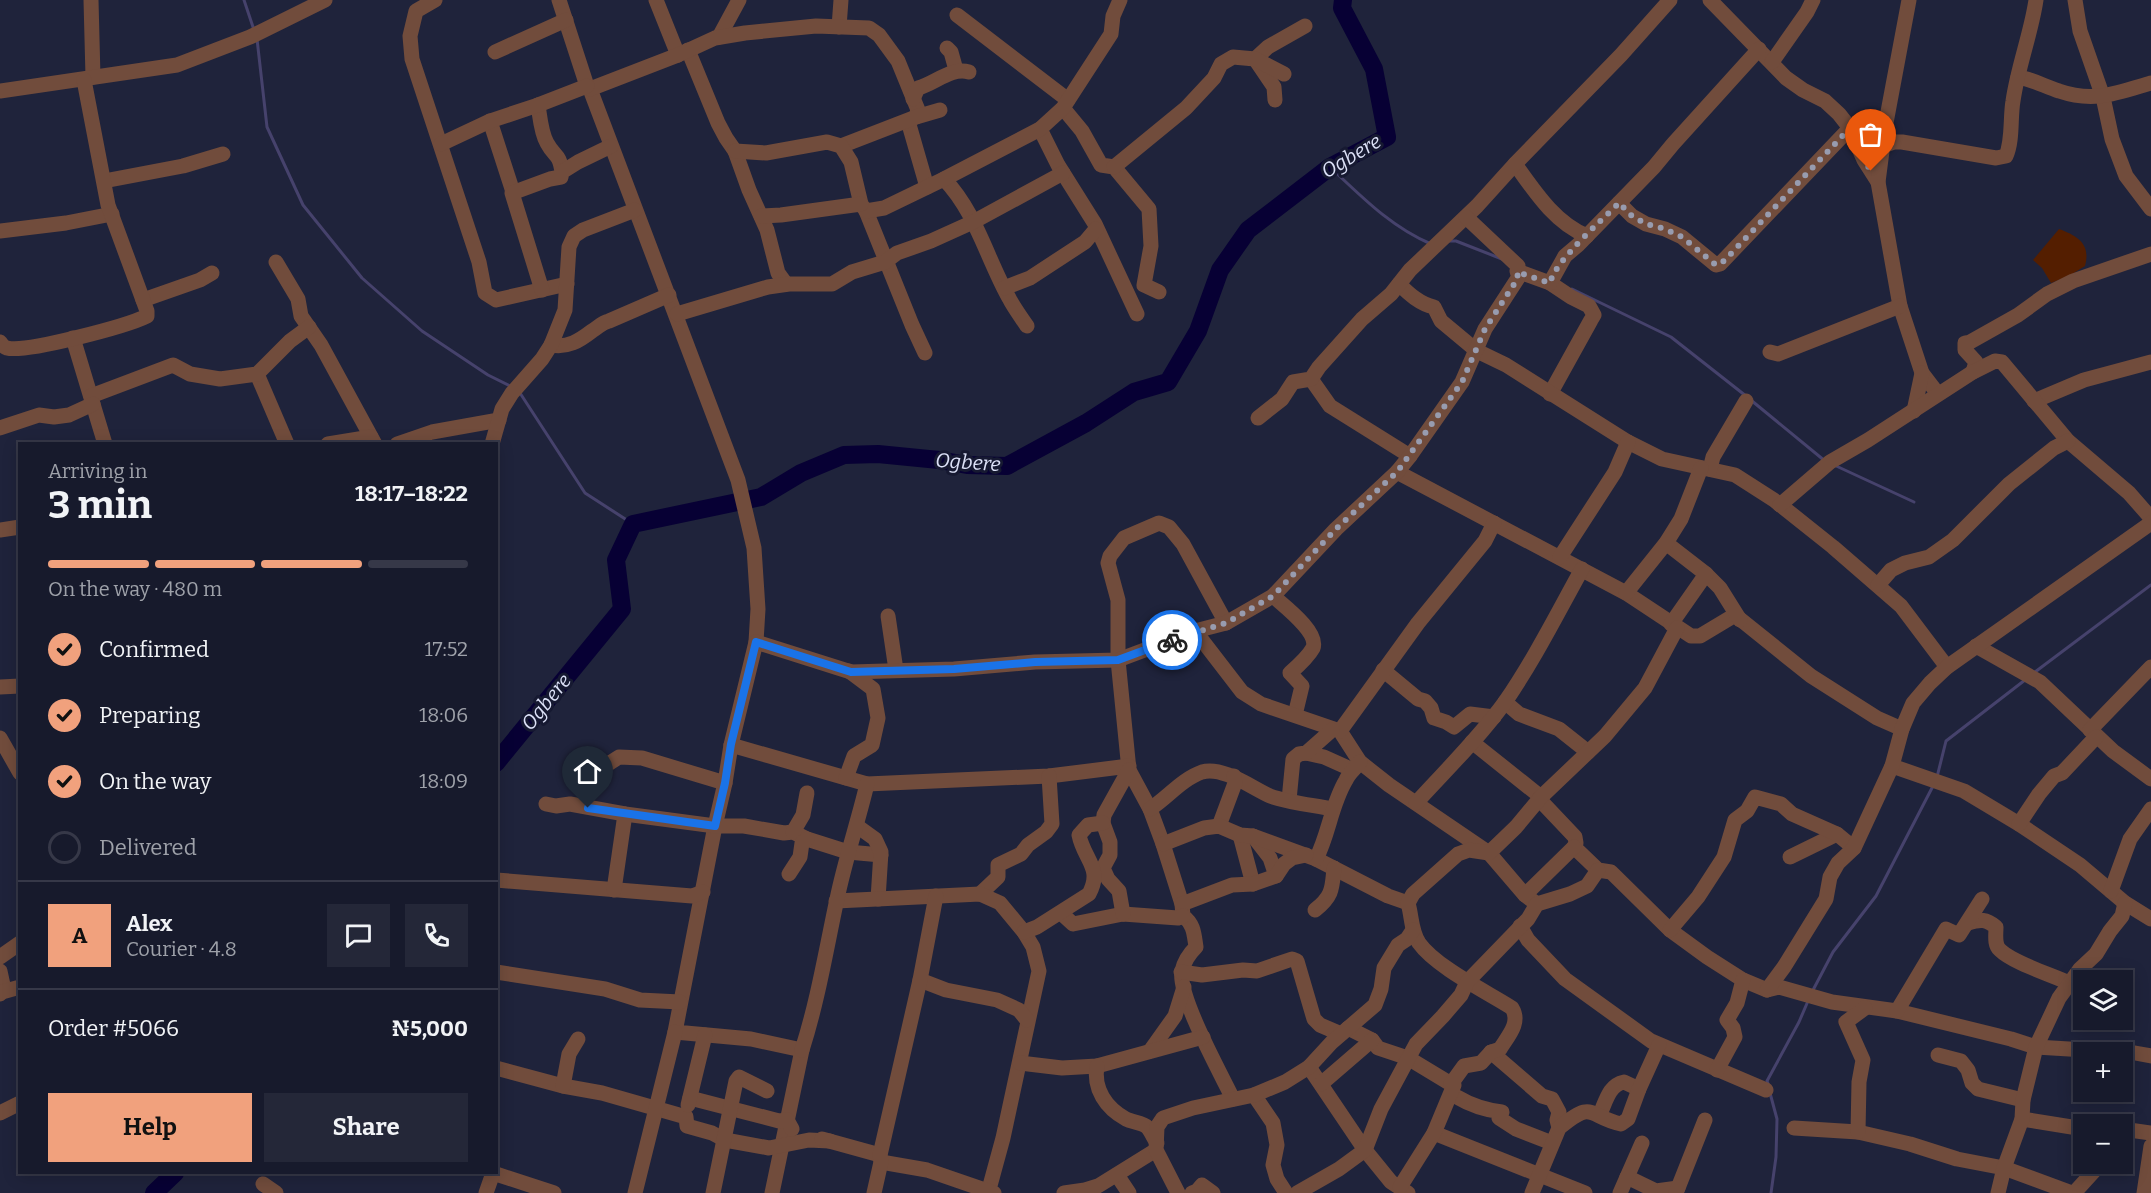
<!DOCTYPE html>
<meta charset="utf-8">
<style>
body{margin:0;font-family:Bitter,serif;background:#242738;color:#f1f3f6;height:100vh;display:flex;flex-direction:column;font-size:22px;white-space:nowrap}
*{box-sizing:border-box;margin:0}
p{font-size:20px;color:#9ea1a9}
.icon{flex:none;width:33px;height:33px;fill:none;stroke:currentColor;stroke-width:2;stroke-linecap:round;stroke-linejoin:round}
.map{position:relative;flex:1;overflow:hidden}
.panel{position:absolute;left:18px;top:442px;width:480px;height:732px;display:flex;flex-direction:column;background:#171a2c;border-radius:0px;box-shadow:0 3px 15px #0003,0 0 0 2px #363848}
.panel>*{flex:none}
.controls{position:absolute;left:2073px;top:970px;display:grid;gap:12px}
.controls a{display:grid;place-items:center;width:60px;height:60px;border-radius:0px;background:#171a2c;box-shadow:0 3px 15px #0003,0 0 0 2px #363848;font-size:30px}
.pin{position:absolute;display:grid;place-items:center;width:51px;height:51px;color:#fff;margin:-62px -26px;border-radius:50% 50% 50% 0;rotate:-45deg;box-shadow:0 0 6px #0007}
.pin .icon{rotate:45deg}
.courier{position:absolute;display:grid;place-items:center;width:60px;height:60px;margin:-30px;border:4px solid #1a73e8;border-radius:50%;background:#fff;color:#222;box-shadow:0 2px 8px #0007}
.summary em{font-style:normal;font-weight:700}
.summary div{display:flex;flex-direction:column-reverse}
.summary{display:flex;align-items:center;justify-content:space-between;height:102px;padding:0 30px}
h1{font-size:39px;font-weight:700;line-height:45px}
.bar{display:grid;grid-template-columns:repeat(4,1fr);gap:9px 6px;align-content:center;height:72px;padding:0 30px}
.bar i{height:8px;border-radius:4px;background:#363848}
.bar .on{background:#f1a17d}
.bar p{grid-column:span 4}
.line{display:flex;align-items:center;gap:15px;padding:0 30px;border-top:2px solid #363848}
.line div{flex:1}
.round{display:grid;place-items:center;flex:none;width:63px;height:63px;border-radius:0px;background:#242738}
ol{padding:0 30px;list-style:none}
li{display:flex;align-items:center;gap:18px;height:66px}
li p{margin-inline-start:auto}
li .icon{padding:6px;border-radius:50%;background:#f1a17d;color:#111;stroke-width:4}
li:last-child{color:#9ea1a9}
li i{width:33px;height:33px;border:3px solid #363848;border-radius:50%}
.action{display:flex;gap:12px;margin-top:auto;padding:12px 30px}
.action a{flex:1;height:69px;border-radius:0px;background:#f1a17d;color:#111;font-size:24px;font-weight:700;line-height:69px;text-align:center}
.action a+a{background:#242738;color:#f1f3f6}
.map>svg:first-child{display:block}
</style>
<div class="map">
<svg width="2151" height="1193" viewBox="0 0 2151 1193">
<rect width="100%" height="100%" fill="#1f233b"/>
<!-- green -->
<path fill="#541e00" d="M2059 229C2078 236 2091 244 2085 266L2069 276 2051 283 2042 268 2033 260Z"/>
<g fill="none" stroke-linecap="round" stroke-linejoin="round">
<!-- stream -->
<g stroke="#46426c" stroke-width="3">
<polyline points="244,0 254,30"/>
<polyline points="257,39 267,127 303,205 362,278 422,331 488,375 510,386"/>
<path d="M1330 167C1362 197 1391 227 1431 244"/>
<polyline points="1449,241 1456,241 1502,259"/>
<polyline points="1572,289 1671,337 1746,396"/>
<polyline points="520,393 585,493 633,524"/>
<polyline points="1752,401 1825,461"/>
<polyline points="1834,465 1914,502"/>
<polyline points="2035,672 2151,585"/>
<polyline points="1937,777 1946,741 2025,680"/>
<polyline points="1812,992 1833,952 1876,896 1933,786"/>
<polyline points="1769,1086 1767,1081 1799,1022 1808,1001"/>
<polyline points="1770,1093 1777,1119 1776,1157 1771,1193"/>
</g>
<!-- river -->
<g stroke="#070034" stroke-width="18">
<polyline points="496,763 622,609 616,560 633,524 761,497 801,473 844,455 878,454 939,460 967,465 1007,466 1086,423 1134,392 1168,382 1198,331 1220,270 1248,230 1330,167 1387,137 1374,69 1342,8 1343,0"/>
<polyline points="154,1193 175,1173"/>
</g>
<!-- minor -->
<g stroke="#714c3c" stroke-width="15">
<polyline points="91,0 93,77"/>
<polyline points="435,0 416,11 410,36 412,59 479,262 485,293 496,300 567,284"/>
<polyline points="559,0 587,86 590,89 738,480 754,548 758,609 756,642 731,745 725,783 715,826 675,1032 751,1039 802,1050 772,1193"/>
<polyline points="656,0 678,55"/>
<polyline points="1710,0 1786,78 1803,90 1825,101 1839,114 1850,128 1864,160 1878,182"/>
<polyline points="1909,0 1885,128 1878,182 1900,306 1922,373 1938,394"/>
<polyline points="2075,0 2080,31 2103,97 2112,139 2126,176 2151,209"/>
<polyline points="957,15 1068,100"/>
<polyline points="839,27 841,0"/>
<polyline points="719,37 739,0"/>
<polyline points="947,48 951,52 956,70"/>
<polyline points="688,50 718,123 726,138 735,151 749,190 767,230 778,273 786,284"/>
<polyline points="495,52 566,20"/>
<polyline points="1772,62 1807,12 1813,0"/>
<path d="M2018 77C2032 79 2046 87 2059 91 2094 103 2117 93 2151 83"/>
<polyline points="590,89 678,55 715,38 745,33 816,26 869,28 879,35 898,61 918,110 916,117"/>
<polyline points="0,91 177,65 250,37 325,0"/>
<path d="M913 99 918 88C936 83 951 67 969 72"/>
<polyline points="1275,100 1274,87 1255,59 1268,47 1305,26"/>
<path d="M538 105C540 117 541 133 547 143 555 158 559 152 562 172"/>
<polyline points="1063,108 1082,131 1101,165 1114,167 1149,209 1151,246 1144,285 1159,292"/>
<polyline points="490,121 513,192"/>
<polyline points="908,121 927,187"/>
<polyline points="1040,129 1058,165 1095,224 1137,314"/>
<polyline points="441,144 490,121 538,105 587,86"/>
<polyline points="841,146 916,117 940,110"/>
<path d="M1883 146 1894 142H1902L1996 158 2006 156C2013 140 2010 118 2013 101 2018 66 2031 34 2036 0"/>
<polyline points="735,151 766,153 827,142 841,146 851,162 861,204 866,211 912,325 925,353"/>
<path d="M1515 164C1535 192 1555 223 1587 236"/>
<polyline points="1114,167 1186,108 1214,78 1221,64 1233,57 1255,59 1284,74"/>
<path d="M944 179C976 212 987 259 1009 298 1014 308 1021 317 1027 326"/>
<polyline points="104,181 183,166 223,154"/>
<polyline points="1619,203 1632,216 1646,224 1665,229 1682,237 1716,265 1720,264 1850,128"/>
<polyline points="866,211 884,208 944,179 1040,129 1063,108 1111,34 1113,16 1120,0"/>
<polyline points="761,216 781,215 861,204"/>
<polyline points="0,231 66,223 112,214"/>
<polyline points="276,262 298,299 301,316 321,345 375,444"/>
<polyline points="1517,271 1550,283 1571,297 1589,306 1594,315 1591,320 1550,394"/>
<polyline points="1550,283 1565,256 1578,245 1654,167 1673,144 1759,49"/>
<path d="M1399 284C1409 294 1420 304 1434 307L1441 321 1477 351 1506 365 1628 442 1662 459 1735 475 1774 500 1833 547 1901 606 1947 667"/>
<polyline points="1004,288 1030,278 1085,242 1096,229"/>
<polyline points="542,290 512,193 550,179 561,177 562,172 578,162 611,146"/>
<polyline points="143,300 200,280 212,273"/>
<polyline points="677,314 768,287 789,284 832,284 852,272 885,262 897,253 931,241 973,222 1063,173"/>
<polyline points="73,338 105,444"/>
<path d="M0 342C3 346 2 346 7 348 26 353 127 326 147 316V311L108 205 84 80"/>
<path d="M551 345C568 348 579 341 592 331 599 327 601 323 609 321L669 295"/>
<polyline points="1770,352 1778,354 1900,306"/>
<polyline points="1973,372 1976,362 1965,350 1965,343 1970,342 2018,315 2047,294 2073,281 2151,254"/>
<polyline points="257,374 287,444"/>
<polyline points="1311,379 1330,406 1410,456"/>
<polyline points="91,396 173,365 190,374 220,379 257,374 290,341 309,327"/>
<polyline points="2034,401 2084,380 2151,362"/>
<polyline points="1914,411 1922,373"/>
<polyline points="1258,418 1282,399 1293,382 1311,379 1319,367 1362,319 1391,294 1410,270 1477,206 1515,164 1621,55 1670,0"/>
<polyline points="0,428 39,415 54,417 69,415 93,404"/>
<polyline points="328,444 371,437"/>
<polyline points="397,444 432,432 499,420"/>
<polyline points="492,444 502,409 512,393 542,359 551,345 565,310 569,247 574,236 583,230 635,210"/>
<polyline points="1710,469 1713,457 1746,401"/>
<polyline points="1397,472 1626,593 1691,636 1700,636 1735,615 1811,676 1877,718 1902,729"/>
<polyline points="1780,505 1830,462 1868,440 1973,372 1995,361 2002,362 2068,441 2129,493 2151,518"/>
<polyline points="0,530 20,527"/>
<polyline points="1666,543 1706,574 1720,588 1740,620"/>
<polyline points="1560,557 1615,472 1628,442"/>
<polyline points="1878,585 1891,570 1905,563 1929,557 1953,540 2009,484 2054,448 2068,441"/>
<polyline points="1626,593 1666,543 1681,519 1701,468"/>
<path d="M1273 596C1284 606 1319 632 1313 648 1308 657 1298 666 1290 673L1302 686 1295 715"/>
<polyline points="888,616 896,670"/>
<path d="M1226 623 1183 544 1169 527 1159 523 1124 538 1110 556 1108 563 1118 600V660L1129 770 1150 809 1163 844 1182 904 1183 916C1194 924 1194 934 1196 947 1189 954 1184 961 1182 971 1177 995 1221 1074 1233 1099"/>
<polyline points="1671,624 1706,574"/>
<polyline points="1195,631 1242,692 1261,704 1340,731 1360,762 1389,785 1489,853 1525,895 1537,904"/>
<polyline points="756,642 851,672 954,669 1035,662 1118,660 1195,631 1226,623 1273,596 1336,529 1397,472 1410,456 1462,382 1485,329 1518,278 1518,266 1466,217"/>
<polyline points="1976,646 2040,682 2113,751 2151,779"/>
<polyline points="1383,670 1418,699 1425,701 1431,708 1434,718 1446,722 1454,727 1470,714 1494,717"/>
<polyline points="0,687 20,686"/>
<polyline points="1505,702 1519,714 1559,729 1588,752"/>
<polyline points="2090,730 2151,667"/>
<polyline points="1340,731 1418,623 1485,541 1494,523"/>
<polyline points="0,738 20,773"/>
<polyline points="1472,742 1541,797"/>
<polyline points="731,745 867,784 1049,776 1129,766"/>
<polyline points="1306,753 1324,757 1353,770"/>
<polyline points="592,762 605,766 619,757 642,758 725,783"/>
<polyline points="1892,766 1964,791 2019,824 2080,865 2125,903 2151,919"/>
<polyline points="846,778 854,756 872,745 878,718 873,689 849,671"/>
<polyline points="1539,799 1575,837 1576,843 1574,847 1598,870 1611,872 1670,930 1707,957 1743,980 1767,990 1779,987 1832,1002 1897,1011 2011,1039 2036,1047 2135,1053 2151,1056"/>
<polyline points="1289,800 1293,759 1299,754 1306,753 1332,730"/>
<path d="M1416 803C1446 770 1479 738 1505 702 1534 660 1557 614 1582 569"/>
<polyline points="546,804 556,806 570,804 625,814 715,826 744,826 784,833 793,832 807,839 848,852 881,855"/>
<path d="M1150 809C1167 798 1182 779 1202 772 1223 766 1252 788 1270 796 1290 803 1313 805 1333 809"/>
<polyline points="2019,824 2039,794 2054,776 2062,773 2096,737"/>
<polyline points="857,826 875,839 881,852 878,899"/>
<polyline points="1219,826 1235,783 1234,776"/>
<polyline points="793,832 803,815 807,793"/>
<polyline points="1240,835 1253,884"/>
<polyline points="1253,836 1270,858 1276,876"/>
<polyline points="1163,844 1204,828 1219,826 1240,835 1253,836 1316,859 1388,896 1408,903"/>
<polyline points="1790,857 1837,834"/>
<path d="M1316 859C1329 834 1331 805 1346 780 1349 773 1356 768 1360 762"/>
<polyline points="789,874 800,857 802,843 807,839"/>
<polyline points="496,880 692,896 703,892"/>
<polyline points="614,890 625,814"/>
<polyline points="2111,891 2130,839 2151,809"/>
<polyline points="980,894 998,877 998,865 1021,854 1028,845 1046,832 1052,824 1049,776"/>
<polyline points="1525,895 1574,847"/>
<polyline points="836,901 980,894 1000,903 1024,932 1033,947 1039,971 1003,1138 988,1193"/>
<polyline points="1182,904 1232,885 1253,884 1276,876 1284,864 1292,858 1306,855"/>
<path d="M1315 910C1333 896 1332 888 1334 868"/>
<polyline points="1061,913 1073,924 1123,914 1178,918 1183,916"/>
<polyline points="1123,914 1119,891 1108,879 1103,868 1110,855 1110,842 1103,823 1104,815 1129,770"/>
<path d="M1968 923C1981 919 1986 919 1996 927 1996 935 1994 945 2000 950 2013 963 2052 975 2069 983"/>
<polyline points="1520,926 1528,940 1565,979 1651,1041 1766,1090"/>
<polyline points="1670,930 1698,897 1724,857 1735,820 1747,811 1755,797 1781,804 1792,814 1837,834 1854,848"/>
<path d="M1024 932 1037 927 1089 894C1103 868 1084 860 1079 835L1088 825 1103 823"/>
<polyline points="0,957 20,943"/>
<polyline points="0,971 3,985 0,994"/>
<polyline points="496,972 605,989 640,1000 680,1002"/>
<polyline points="1181,972 1202,975 1243,970 1257,971 1292,959 1297,961 1314,1019 1320,1025 1341,1034"/>
<polyline points="920,980 946,990 997,1000 1019,1010 1027,1020"/>
<polyline points="1767,990 1784,967 1826,899 1830,877 1838,863 1854,848 1892,766 1902,729 1913,703 1930,683 1947,667 2151,523"/>
<polyline points="2,992 20,987"/>
<polyline points="1897,1011 1946,929 1959,935 1982,899"/>
<polyline points="1348,1028 1372,1040 1378,1048 1408,1058 1451,1084"/>
<path d="M802 1050C818 1000 826 950 837 899 845 860 858 822 867 784"/>
<polyline points="1150,1051 1175,1016 1184,987"/>
<polyline points="1491,1052 1542,1096 1552,1099 1559,1112 1557,1120 1559,1128"/>
<polyline points="1938,1055 1961,1061 1968,1070 1972,1083 1978,1089 2023,1100"/>
<polyline points="1020,1063 1062,1068 1097,1066 1203,1037"/>
<path d="M1097 1066C1093 1089 1106 1108 1126 1119 1132 1122 1143 1123 1147 1127 1151 1131 1154 1139 1157 1143"/>
<polyline points="1309,1067 1365,1150 1391,1182 1408,1193"/>
<polyline points="496,1068 563,1086 602,1093 686,1117 687,1126 712,1133 725,1140 769,1148 809,1140 830,1141"/>
<polyline points="1717,1070 1735,1037 1733,1028 1727,1020 1737,1003 1743,980"/>
<polyline points="1321,1084 1372,1040"/>
<polyline points="563,1086 569,1054 578,1039"/>
<polyline points="1254,1095 1273,1123 1277,1145 1273,1165 1277,1179 1286,1193"/>
<path d="M1457 1097C1472 1106 1485 1110 1502 1112L1499 1118 1516 1129 1552 1143"/>
<polyline points="690,1098 779,1121 787,1120 792,1129"/>
<polyline points="688,1105 705,1035"/>
<polyline points="0,1113 20,1103"/>
<path d="M1600 1114C1606 1101 1609 1085 1624 1082L1639 1089"/>
<polyline points="2022,1119 2084,1129"/>
<polyline points="1794,1128 1858,1132 1910,1144 1957,1159 2004,1168 2072,1193"/>
<polyline points="2122,1129 2151,1133"/>
<polyline points="1858,1132 1859,1082 1863,1060 1846,1022 1865,1008"/>
<polyline points="1434,1133 1585,1193"/>
<polyline points="822,1139 880,1155"/>
<polyline points="881,1162 927,1170 994,1193"/>
<polyline points="493,1173 554,1193"/>
<polyline points="1117,1175 1129,1193"/>
<polyline points="1627,1177 1656,1191 1678,1188"/>
<polyline points="263,1184 276,1193"/>
<path d="M1400 1187 1434 1133 1454 1085 1451 1084 1464 1066 1481 1063 1491 1052 1500 1049C1508 1036 1521 1023 1512 1008 1487 992 1436 967 1419 943 1411 931 1412 917 1408 903L1413 894 1458 854 1469 850 1489 853 1516 827 1541 797 1605 736 1645 688 1677 628"/>
<polyline points="486,1193 493,1173"/>
<polyline points="635,1193 675,1032"/>
<polyline points="713,1193 736,1081 739,1077 767,1091"/>
<polyline points="874,1193 881,1162 880,1155 920,980 936,896"/>
<polyline points="1064,1193 1085,1190 1098,1186 1156,1150"/>
<polyline points="1178,1193 1156,1150 1157,1127 1163,1118 1193,1108 1254,1095 1285,1082 1309,1067 1332,1042 1375,1005 1381,989 1384,968 1398,945 1407,939 1413,930"/>
<polyline points="1192,1193 1197,1191 1202,1185 1213,1193"/>
<polyline points="1297,1193 1339,1169 1365,1150 1381,1109 1416,1044 1443,1016 1461,995 1467,982 1528,919 1537,904 1570,894 1587,886 1598,870"/>
<path d="M1532 1193 1559 1128C1594 1099 1587 1116 1621 1124L1628 1119 1639 1089 1659 1045"/>
<polyline points="1620,1193 1642,1143"/>
<polyline points="1676,1193 1705,1120"/>
<polyline points="1998,1193 2004,1168 2022,1119 2023,1100 2036,1047 2059,998 2080,969 2096,954 2110,931 2122,916 2125,903"/>
<polyline points="2074,1193 2095,1170 2096,1164"/>
<polyline points="2144,1193 2151,1146"/>
</g>
</g>
<g fill="none" stroke-linecap="round" stroke-linejoin="round">
<!-- done -->
<path stroke="#989caf" stroke-width="6" stroke-dasharray="0 10.8" d="M1172 640 1226 623 1273 596 1336 529 1397 472 1462 382 1485 329 1518 278 1517 272 1550 283C1556 260 1600 222 1619 203L1632 216 1646 224 1665 229 1682 237 1716 265 1724 261 1850 128 1864 160 1871 171"/>
<!-- route -->
<polyline stroke="#1a73e8" stroke-width="8" points="588,808 715,826 725,783 731,744 756,642 851,672 954,669 1035,662 1118,660 1172,640"/>
</g>
<g text-anchor="middle" stroke-width="6" stroke-linejoin="round" paint-order="stroke">
<!-- water labels -->
<g font-size="20" font-style="italic" fill="#dde2f8" stroke="#161931">
<text transform="translate(1351 156) rotate(-31)" y="7">Ogbere</text>
<text transform="translate(968 462) rotate(4)" y="7">Ogbere</text>
<text transform="translate(546 702) rotate(-51)" y="7">Ogbere</text>
</g>
</g>
</svg>
<div class="controls">
<a><svg class="icon" aria-label="layers" viewBox="0 0 24 24"><path d="M12 4l9 5-9 5-9-5zM3 14l9 5 9-5"/></svg></a>
<a>+</a>
<a>−</a>
</div>
<div class="pin" style="left:1871px;top:171px;background:#ea580c"><svg class="icon" aria-label="bag" viewBox="0 0 24 24"><path d="M5 8h14l-1 12H6zM9 8a3 3 0 0 1 6 0"/></svg></div>
<div class="pin" style="left:588px;top:808px;background:#1f2937"><svg class="icon" aria-label="home" viewBox="0 0 24 24"><path d="M3 11l9-7 9 7M6 9v11h12V9"/></svg></div>
<div class="courier" style="left:1172px;top:640px"><svg class="icon" aria-label="bike" viewBox="0 0 24 24"><circle cx="6" cy="16" r="4"/><circle cx="18" cy="16" r="4"/><path d="M6 16l4-8h5l3 8M10 8l3 8H6M13 5h3"/></svg></div>
<section class="panel">
<div class="summary"><div><h1>3 min</h1><p>Arriving in</p></div><em>18:17–18:22</em></div>
<div class="bar"><i class="on"></i><i class="on"></i><i class="on"></i><i></i><p>On the way · 480 m</p></div>
<ol>
<li><svg class="icon" aria-label="check" viewBox="0 0 24 24"><path d="M5 12l5 5 9-10"/></svg>Confirmed<p>17:52</p></li>
<li><svg class="icon" aria-label="check" viewBox="0 0 24 24"><path d="M5 12l5 5 9-10"/></svg>Preparing<p>18:06</p></li>
<li><svg class="icon" aria-label="check" viewBox="0 0 24 24"><path d="M5 12l5 5 9-10"/></svg>On the way<p>18:09</p></li>
<li><i></i>Delivered</li>
</ol>
<div class="line" style="height:108px"><b class="round" style="background:#f1a17d;color:#111">A</b><div><b>Alex</b><p>Courier · 4.8</p></div><a class="round"><svg class="icon" aria-label="chat" viewBox="0 0 24 24"><path d="M4 5h16v11H9l-5 4z"/></svg></a><a class="round"><svg class="icon" aria-label="phone" viewBox="0 0 24 24"><path d="M5 4h4l2 5-3 2q2 4 5 5l2-3 5 2v4C11 20 4 13 5 4z"/></svg></a></div>
<div class="line" style="height:78px"><div>Order #5066</div><b>₦5,000</b></div>
<div class="action"><a>Help</a><a>Share</a></div>
</section>
</div>
